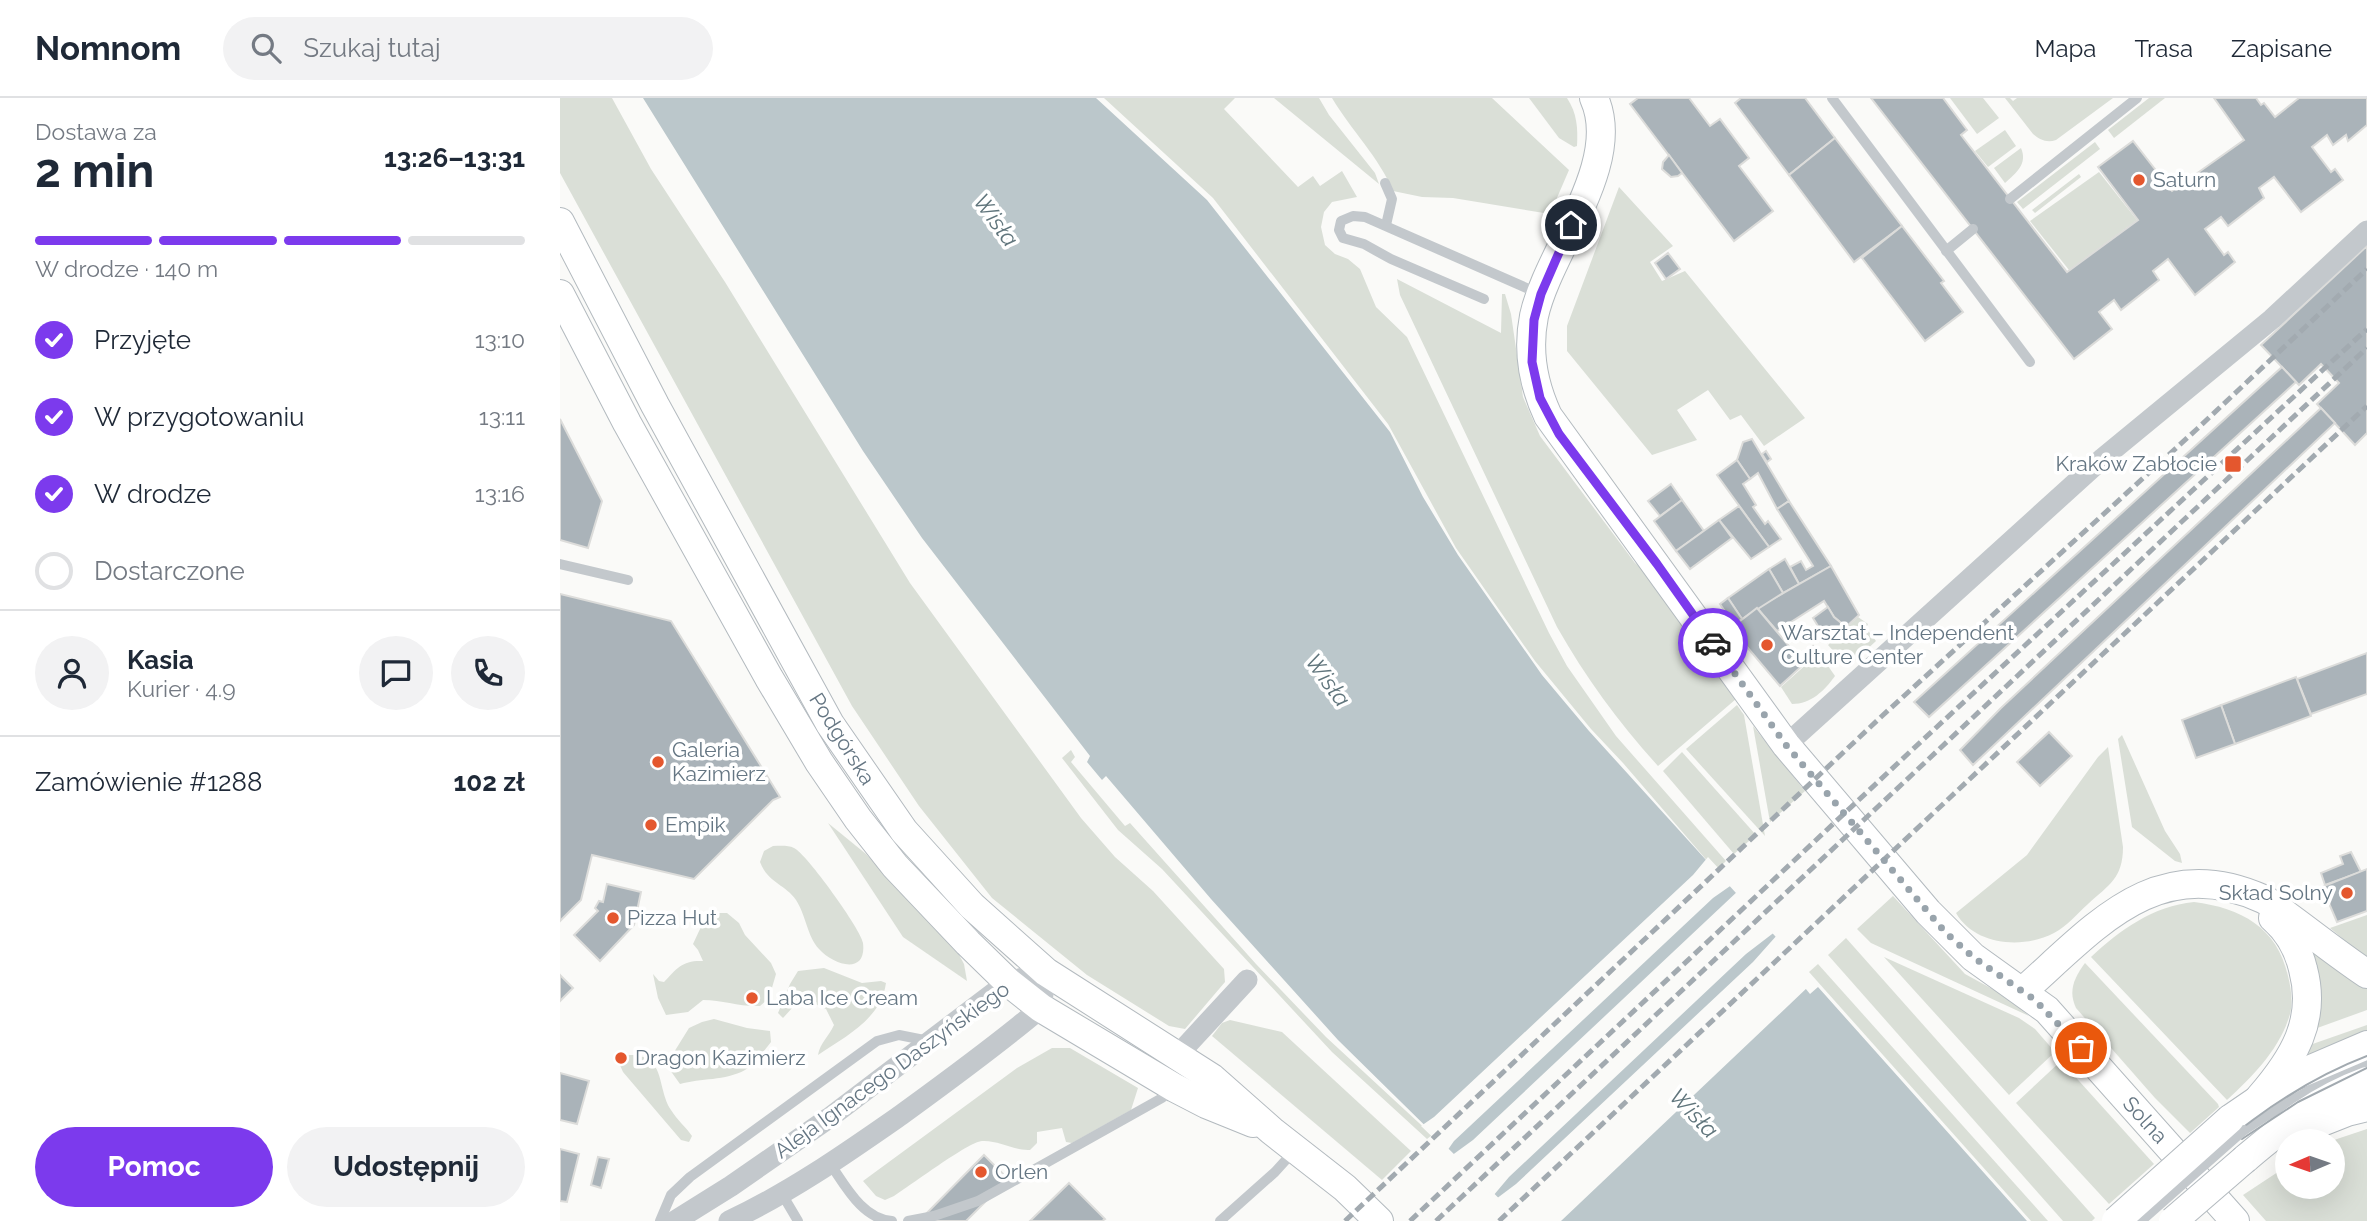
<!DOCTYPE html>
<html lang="pl">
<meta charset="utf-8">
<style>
body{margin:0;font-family:Raleway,sans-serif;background:#f2f2f3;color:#1f2937;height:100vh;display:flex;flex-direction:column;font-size:26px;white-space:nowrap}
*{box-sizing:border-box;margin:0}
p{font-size:23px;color:#747a83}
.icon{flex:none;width:38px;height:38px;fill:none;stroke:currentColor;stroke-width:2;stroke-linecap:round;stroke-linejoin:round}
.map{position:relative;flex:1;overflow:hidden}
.sheet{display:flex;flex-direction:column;background:#fff;width:560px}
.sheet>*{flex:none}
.needle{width:46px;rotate:268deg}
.buttons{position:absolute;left:1715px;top:1031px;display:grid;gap:14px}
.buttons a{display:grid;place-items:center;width:70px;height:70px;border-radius:50%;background:#fff;box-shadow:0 7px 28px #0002;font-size:35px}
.pin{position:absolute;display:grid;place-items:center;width:60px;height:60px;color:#fff;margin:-30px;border:4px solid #fff;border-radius:50%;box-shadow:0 2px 7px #0007}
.courier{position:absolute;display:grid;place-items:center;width:70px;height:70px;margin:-35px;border:5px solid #7c3aed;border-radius:50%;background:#fff;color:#222;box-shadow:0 2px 9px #0007}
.overview em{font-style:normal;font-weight:700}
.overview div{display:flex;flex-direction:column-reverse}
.overview{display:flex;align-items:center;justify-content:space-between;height:119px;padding:0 35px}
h1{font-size:46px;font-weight:700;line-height:52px}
.bar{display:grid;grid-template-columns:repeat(4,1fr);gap:10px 7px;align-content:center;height:84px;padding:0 35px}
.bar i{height:9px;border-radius:5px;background:#e0e1e3}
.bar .selected{background:#7c3aed}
.bar p{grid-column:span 4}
.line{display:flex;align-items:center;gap:18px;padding:0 35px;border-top:2px solid #e0e1e3}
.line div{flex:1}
.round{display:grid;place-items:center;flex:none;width:74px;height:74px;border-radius:37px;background:#f2f2f3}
ol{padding:0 35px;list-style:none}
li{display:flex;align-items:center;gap:21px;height:77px}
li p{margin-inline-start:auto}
li .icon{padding:7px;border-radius:50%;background:#7c3aed;color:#fff;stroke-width:4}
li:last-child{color:#747a83}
li i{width:38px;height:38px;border:4px solid #e0e1e3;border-radius:50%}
.action{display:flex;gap:14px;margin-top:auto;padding:14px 35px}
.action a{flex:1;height:80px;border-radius:42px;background:#7c3aed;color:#fff;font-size:28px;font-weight:700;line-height:80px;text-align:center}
.action a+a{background:#f2f2f3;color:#1f2937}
header{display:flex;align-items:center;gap:42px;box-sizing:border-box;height:98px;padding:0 35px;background:#fff;border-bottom:2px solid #e0e1e3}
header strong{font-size:33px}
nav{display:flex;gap:38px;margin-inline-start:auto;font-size:24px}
.search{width:490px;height:63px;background:#f2f2f3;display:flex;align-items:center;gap:18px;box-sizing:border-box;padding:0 24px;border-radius:38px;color:#747a83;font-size:26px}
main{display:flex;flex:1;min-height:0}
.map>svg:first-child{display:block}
</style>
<header>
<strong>Nomnom</strong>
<div class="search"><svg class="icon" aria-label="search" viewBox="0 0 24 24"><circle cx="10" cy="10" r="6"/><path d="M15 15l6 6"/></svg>Szukaj tutaj</div>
<nav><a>Mapa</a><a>Trasa</a><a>Zapisane</a></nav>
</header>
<main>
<section class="sheet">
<div class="overview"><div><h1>2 min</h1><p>Dostawa za</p></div><em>13:26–13:31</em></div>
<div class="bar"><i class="selected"></i><i class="selected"></i><i class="selected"></i><i></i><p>W drodze · 140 m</p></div>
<ol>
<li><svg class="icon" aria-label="check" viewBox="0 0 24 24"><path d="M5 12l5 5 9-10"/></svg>Przyjęte<p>13:10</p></li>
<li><svg class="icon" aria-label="check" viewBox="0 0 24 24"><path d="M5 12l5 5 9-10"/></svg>W przygotowaniu<p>13:11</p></li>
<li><svg class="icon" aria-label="check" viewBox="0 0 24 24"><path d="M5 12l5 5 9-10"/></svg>W drodze<p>13:16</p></li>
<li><i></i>Dostarczone</li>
</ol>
<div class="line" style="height:126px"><a class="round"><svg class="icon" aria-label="person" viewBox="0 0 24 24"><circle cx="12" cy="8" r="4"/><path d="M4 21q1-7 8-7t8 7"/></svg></a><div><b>Kasia</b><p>Kurier · 4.9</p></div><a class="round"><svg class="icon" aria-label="chat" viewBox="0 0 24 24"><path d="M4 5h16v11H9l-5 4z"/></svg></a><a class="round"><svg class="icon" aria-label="phone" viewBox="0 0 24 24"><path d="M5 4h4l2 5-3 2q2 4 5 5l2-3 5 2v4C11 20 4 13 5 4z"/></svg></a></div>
<div class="line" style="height:91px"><div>Zamówienie #1288</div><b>102 zł</b></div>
<div class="action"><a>Pomoc</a><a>Udostępnij</a></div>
</section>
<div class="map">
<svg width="1807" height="1123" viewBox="0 0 1807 1123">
<rect width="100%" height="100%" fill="#fafaf8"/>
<!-- green -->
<g fill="#dadfd7">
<polygon points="0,0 52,0 91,71 165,184 350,485 521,720 555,759 593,793 664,871 665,884 625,931 609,928 527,877 432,800 359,708 292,608 0,75"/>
<polygon points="544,0 675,0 664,11 738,89 753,78 760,88 782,73 797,99 772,104 764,114 761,129 765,147 775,156 788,161 800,171 816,209 847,239 989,535 1007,568 1056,638 1166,763 1156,773 1063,665 1031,631 975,563 896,450 828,326 653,100"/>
<polygon points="714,0 759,0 769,17 815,75 819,86"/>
<path d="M772 0H932L1009 72 990 116 893 100 862 99 833 93C819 59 791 32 772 0Z"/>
<path d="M969 0H1007C1017 15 1018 30 1017 48L1014 49 999 40Z"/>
<polygon points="1390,0 1423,0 1439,20 1417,36"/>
<path d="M1445 0H1450L1453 3 1457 0H1553L1496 42C1487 45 1480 42 1473 36Z"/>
<polygon points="1589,0 1605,0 1554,40 1548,32"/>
<polygon points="1445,32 1456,48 1428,69 1415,53"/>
<polygon points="1535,44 1540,51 1463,111 1457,104"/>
<path d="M1461 50C1468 66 1456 75 1445 85L1434 70Z"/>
<polygon points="1539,74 1577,122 1509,172 1470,123"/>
<polygon points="1519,76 1521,79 1475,115 1472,112"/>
<polygon points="1059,89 1113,148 1090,164 1102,183 1125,173 1245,320 1204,348 1181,317 1170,322 1148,292 1117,312 1137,342 1092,357 1007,253 1007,228"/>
<path d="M837 181 941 235 942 196H945L951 216 963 299 980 338 1075 465 1087 475 1176 601 1098 668C1059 625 1026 580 997 529L840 197Z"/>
<polygon points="1298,519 1308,526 1306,530 1316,543 1288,569 1268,547"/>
<path d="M1259 555 1275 578C1264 593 1251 606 1232 606L1221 589Z"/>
<polygon points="1177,607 1184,617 1205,738 1126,651"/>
<polygon points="1193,628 1245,693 1210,724"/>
<polygon points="1562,637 1605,733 1620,756 1622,765 1615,763 1572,729 1558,641"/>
<path d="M1548 649 1563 749C1563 780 1549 787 1528 806 1517 816 1507 828 1494 835 1464 851 1415 848 1396 815L1467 757 1538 659Z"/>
<polygon points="511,652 515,659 511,664 565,728 570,725 696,866 766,939 872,1037 867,1041 772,954 602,771 558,732 502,660"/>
<polygon points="1122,654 1196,737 1174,756 1103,673"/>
<polygon points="268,725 306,756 397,853 404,866 407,883 343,839"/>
<path d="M213 748C220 748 228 747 234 750 246 755 302 833 303 845 307 878 273 867 259 851 247 838 246 817 236 802 225 786 208 785 200 764L204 753Z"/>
<polygon points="1333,798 1405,876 1447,899 1469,918 1311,845 1297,831"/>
<path d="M1634 804C1681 810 1717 829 1728 878 1731 890 1733 904 1730 916 1720 951 1693 978 1667 1002L1531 859C1560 832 1593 808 1634 804Z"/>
<path d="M158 815H167L179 825 185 837 211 865 216 876 209 900 200 908C180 909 163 902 143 902L128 914 106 917 98 900 93 876 99 883 104 884C117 870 123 862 143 863L138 852 133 846 147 816Z"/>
<polygon points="1807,817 1807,861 1770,830"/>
<polygon points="1286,840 1535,1120 1532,1123 1503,1123 1268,857"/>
<polygon points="1745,842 1807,887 1807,912 1749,933"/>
<polygon points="1324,859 1459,920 1475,931 1495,954 1449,997"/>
<path d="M1525 865 1658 1006 1659 1009 1630 1035 1595 1000 1516 910C1508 893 1514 880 1525 865Z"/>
<polygon points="1258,866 1488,1123 1471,1123 1249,874"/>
<path d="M264 870 302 885 321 883 326 885C321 921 286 938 258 957 260 945 269 938 274 927L266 911 249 903 233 909 223 920 218 915 230 886 238 873Z"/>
<path d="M154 921 187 930 210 933 211 944C204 953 195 966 185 972 165 983 141 980 120 986L110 972 111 959 129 930 142 924Z"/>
<polygon points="670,922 722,934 851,1053 822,1082 652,938 662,925"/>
<polygon points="1807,927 1807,939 1741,966 1744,949"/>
<path d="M492 950H510L578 990 571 1012 512 1045 506 1044 502 1030 477 1034V1045L470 1052C454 1053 439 1042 422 1043 408 1044 350 1088 334 1098L325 1102 316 1098 303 1083 457 970Z"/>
<path d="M68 957C107 956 96 989 111 1012 117 1022 126 1029 132 1038L129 1044 121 1042 63 974 59 965Z"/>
<polygon points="1501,963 1594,1066 1549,1106 1456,1005"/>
<polygon points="1807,1031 1807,1123 1706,1123 1683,1097 1727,1068 1727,1088 1773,1088 1771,1043"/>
</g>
<!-- water -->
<polygon fill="#bbc7cb" points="83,0 536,0 647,102 830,334 863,399 898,457 982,577 1029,633 1245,871 1237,880 1250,896 1258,889 1467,1123 962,1123 778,942 651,801 546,678 542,682 527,664 530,658 362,440 303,353"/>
<!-- pier -->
<g fill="#fafaf8">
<polygon points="1148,759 1173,786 1153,800 894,1043 887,1053 861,1028 874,1019 1133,777"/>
<polygon points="1179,792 1216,833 1186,856 949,1079 933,1098 891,1058 913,1042"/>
<polygon points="1218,836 1248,870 1248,873 1241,880 1249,888 1001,1123 957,1123 936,1101 956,1086 1193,864"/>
</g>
<!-- building -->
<g fill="#aab3b9" stroke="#dcdcda" stroke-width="2">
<polygon points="1078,0 1129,0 1150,28 1160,21 1189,60 1179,68 1213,113 1174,143 1070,6"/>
<polygon points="1181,0 1245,0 1275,40 1229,77 1175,5"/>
<polygon points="1311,0 1383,0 1407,32 1401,37 1507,174 1578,122 1538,69 1573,43 1612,93 1684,42 1654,0 1696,0 1701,7 1704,5 1715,19 1739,0 1807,0 1807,27 1788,43 1786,37 1773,47 1767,37 1752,49 1771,74 1775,71 1783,82 1741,114 1714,79 1699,90 1704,100 1668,128 1661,119 1645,131 1664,157 1668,154 1675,164 1635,197 1608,161 1593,173 1599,182 1561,212 1554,202 1539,214 1552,231 1514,261"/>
<polygon points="1275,40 1342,128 1294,164 1229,77"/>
<polygon points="1109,57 1122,75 1118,78 1111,79 1102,71 1103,64"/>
<polygon points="1342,128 1384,183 1381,185 1403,214 1365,243 1302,160"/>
<polygon points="1807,148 1807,335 1795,347 1757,306 1779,285 1761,266 1739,287 1701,247"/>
<polygon points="1108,155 1120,171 1106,181 1095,165"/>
<polygon points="1722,269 1736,284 1413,579 1369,619 1354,604"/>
<polygon points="1761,310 1775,325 1413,667 1400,652 1441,610"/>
<polygon points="0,321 42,403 28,450 0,442"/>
<polygon points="1192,341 1229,403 1217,411 1198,375 1190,381 1177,362 1183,344"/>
<polygon points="1206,353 1211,361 1207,364 1202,356"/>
<polygon points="1177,362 1190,381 1183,386 1196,407 1193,409 1205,426 1208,423 1221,441 1209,449 1157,377"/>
<polygon points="1111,386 1122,402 1100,418 1088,403"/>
<polygon points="1122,402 1144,433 1116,453 1094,423"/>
<polygon points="1229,403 1271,468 1239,486 1230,469 1241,463 1246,472 1253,468 1217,411"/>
<polygon points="1179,408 1209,449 1191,461 1159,422"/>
<polygon points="1159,422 1172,440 1130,471 1116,453"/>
<polygon points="1225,461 1239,486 1223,495 1209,471"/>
<polygon points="1271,468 1299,517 1286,529 1274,519 1264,503 1217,533 1197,510"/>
<polygon points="1209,471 1223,495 1182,521 1168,500"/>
<polygon points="0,496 111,523 220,699 213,702 134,781 32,757 21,802 0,823"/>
<polygon points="1168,500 1182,521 1174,527 1160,506"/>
<polygon points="1268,509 1274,519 1286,529 1268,544 1253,520"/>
<polygon points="1197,510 1244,566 1220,588 1171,530"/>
<polygon points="1253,548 1258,554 1244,566 1240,560"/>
<polygon points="1807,555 1807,596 1751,616 1737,581"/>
<polygon points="1736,579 1751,618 1675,646 1661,607"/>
<polygon points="1661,607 1675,646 1636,660 1622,622"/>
<polygon points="1489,634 1512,658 1480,688 1457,664"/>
<polygon points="1791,754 1801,774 1765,787 1761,775 1783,766 1780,758"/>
<polygon points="1807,771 1807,813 1777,824 1768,803 1770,802 1764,788"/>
<polygon points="47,786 81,794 74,827 40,863 14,837 38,813 35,810 39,803 43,804"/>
<polygon points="0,877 13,890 0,903"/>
<polygon points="0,975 29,983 17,1026 0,1022"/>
<polygon points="0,1051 19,1056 7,1104 0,1103"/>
<polygon points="424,1057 448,1081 406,1123 359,1123"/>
<polygon points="38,1059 49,1061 41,1090 31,1087"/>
<polygon points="509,1085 545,1121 542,1123 470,1123"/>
</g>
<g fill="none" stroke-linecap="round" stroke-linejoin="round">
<!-- secondary casing -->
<g stroke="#b3babf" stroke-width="30">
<g id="secondary">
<path d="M1034 0C1064 66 988 153 974 218 967 253 973 286 988 318L1226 647 1368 814 1413 859 1487 912 1675 1123"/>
<polyline points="0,124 95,307 270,626 344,733 412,808 486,874 652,980 712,1033 785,1090 819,1123"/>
<polyline points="0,196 67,325 209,580 259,664 298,721 335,768 408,845 448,884 481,910 615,990 646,1006 693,1025"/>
<path d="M1463 893C1536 828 1597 753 1703 801 1712 805 1721 813 1729 819 1755 838 1780 858 1807 876"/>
<path d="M1700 999C1733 961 1757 923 1743 871 1738 850 1729 834 1713 820"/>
<polyline points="1670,1021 1730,980 1807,947"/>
<polyline points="1744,1031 1787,1014 1807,1009"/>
<path d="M1685 1061C1724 1028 1758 1001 1807 983"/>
</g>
</g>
<!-- lane -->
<g stroke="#c3c8cc" stroke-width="10">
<polyline points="1272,0 1470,264"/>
<polyline points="825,85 832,101 826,127"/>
<polyline points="1450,101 1577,0"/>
<polyline points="1386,153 1413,131"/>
<polyline points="924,201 831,161 804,146 783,140 779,132 781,123 793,118 805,119 978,195"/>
<polyline points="0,466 68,482"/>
<path d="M1684 1032C1724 1006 1763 983 1807 964"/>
<path d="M271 1067C286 1089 303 1121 332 1123"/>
<polyline points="222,1096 238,1123"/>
<polyline points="100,1123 111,1097 130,1079 317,943 339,937 369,943"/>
<polyline points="348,1123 374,1118 418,1103 602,1000 613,991"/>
<polyline points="660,1123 715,1074 734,1053"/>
</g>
<!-- street -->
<g stroke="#c3c8cc" stroke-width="21">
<polyline points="1226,647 1543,360 1712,221 1807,133"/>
<polyline points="619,961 627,947 687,882"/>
<path d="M115 1123 171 1088 269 1020 448 884 486 874 481 910C436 948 389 982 341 1017 285 1056 231 1094 169 1123"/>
</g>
<!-- secondary -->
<use href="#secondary" stroke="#fff" stroke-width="28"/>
<!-- tram -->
<g stroke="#a2aab0" stroke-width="2">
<polyline points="1682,1041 1738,1004 1807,970"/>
<path d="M1574 1123C1647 1058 1713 994 1807 958"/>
</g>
<!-- rail -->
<g stroke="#a2aab0" stroke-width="5" stroke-dasharray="10 5" stroke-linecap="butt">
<polyline points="785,1123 1322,618 1637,331 1807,171"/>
<polyline points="850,1123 1353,651 1807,231"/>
<polyline points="876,1123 1807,250"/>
<polyline points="939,1123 1807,308"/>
</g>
<!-- secondary-bridge casing -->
<g stroke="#b3babf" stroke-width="30" stroke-linecap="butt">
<g id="secondary-bridge">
<polyline points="1556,1123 1670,1021"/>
<polyline points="1613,1123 1685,1061"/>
</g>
</g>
<!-- lane-bridge -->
<polyline stroke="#c3c8cc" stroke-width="10" points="1581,1123 1684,1032"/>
<!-- secondary-bridge -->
<use href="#secondary-bridge" stroke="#fff" stroke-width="28"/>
</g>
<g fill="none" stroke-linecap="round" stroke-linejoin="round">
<!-- done -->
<polyline stroke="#99a4ac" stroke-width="7" stroke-dasharray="0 12.6" points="1153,545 1226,647 1385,834 1413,859 1475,902 1521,950"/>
<!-- route -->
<polyline stroke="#7c3aed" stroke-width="9" points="1011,127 981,196 974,222 972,264 980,300 999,336 1097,466 1153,545"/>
</g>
<!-- markers -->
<g fill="#e4572e" stroke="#fff" stroke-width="2.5">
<circle cx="1579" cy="82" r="7"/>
<rect x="1664" y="357" width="18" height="18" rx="3.5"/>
<circle cx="1207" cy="547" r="7"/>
<circle cx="98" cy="664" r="7"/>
<circle cx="91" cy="727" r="7"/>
<circle cx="1787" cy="795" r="7"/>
<circle cx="53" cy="820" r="7"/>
<circle cx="192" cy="900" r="7"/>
<circle cx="61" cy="960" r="7"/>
<circle cx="421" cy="1074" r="7"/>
</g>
<g text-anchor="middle" stroke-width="7" stroke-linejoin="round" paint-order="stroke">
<!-- poi labels -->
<g font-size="21" fill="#657683" stroke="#fff" text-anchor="start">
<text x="1593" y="89">Saturn</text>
<text x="1657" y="373" text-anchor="end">Kraków Zabłocie</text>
<text x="1221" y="542">Warsztat – Independent<tspan x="1221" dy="24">Culture Center</tspan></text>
<text x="112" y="659">Galeria<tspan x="112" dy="24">Kazimierz</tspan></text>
<text x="105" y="734">Empik</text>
<text x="1773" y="802" text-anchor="end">Skład Solny</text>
<text x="67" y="827">Pizza Hut</text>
<text x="206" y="907">Laba Ice Cream</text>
<text x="75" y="967">Dragon Kazimierz</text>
<text x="435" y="1081">Orlen</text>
</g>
<!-- street labels -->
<g font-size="21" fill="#657683" stroke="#fff">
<text transform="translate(282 641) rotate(58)" y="7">Podgórska</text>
<text transform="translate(332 972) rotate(-36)" y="7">Aleja Ignacego Daszyńskiego</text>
<text transform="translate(1585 1022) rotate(48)" y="7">Solna</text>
</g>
<!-- water labels -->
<g font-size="23" font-style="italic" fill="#60757c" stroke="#fff">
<text transform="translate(436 122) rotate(54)" y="8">Wisła</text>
<text transform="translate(768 582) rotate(54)" y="8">Wisła</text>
<text transform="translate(1134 1015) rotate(46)" y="8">Wisła</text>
</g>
</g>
</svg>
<div class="buttons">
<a><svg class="needle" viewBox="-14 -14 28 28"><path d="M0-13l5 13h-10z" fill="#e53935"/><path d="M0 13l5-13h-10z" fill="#747a83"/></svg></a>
</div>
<div class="pin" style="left:1521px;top:950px;background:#ea580c"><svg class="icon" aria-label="bag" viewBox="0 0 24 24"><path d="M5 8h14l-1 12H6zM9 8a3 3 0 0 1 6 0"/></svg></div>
<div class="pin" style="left:1011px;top:127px;background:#1f2937"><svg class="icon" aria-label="home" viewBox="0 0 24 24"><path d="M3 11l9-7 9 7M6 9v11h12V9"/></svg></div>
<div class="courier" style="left:1153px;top:545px"><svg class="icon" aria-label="car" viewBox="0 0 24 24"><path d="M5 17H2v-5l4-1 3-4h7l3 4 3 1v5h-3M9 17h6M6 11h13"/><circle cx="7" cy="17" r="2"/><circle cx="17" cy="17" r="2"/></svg></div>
</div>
</main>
